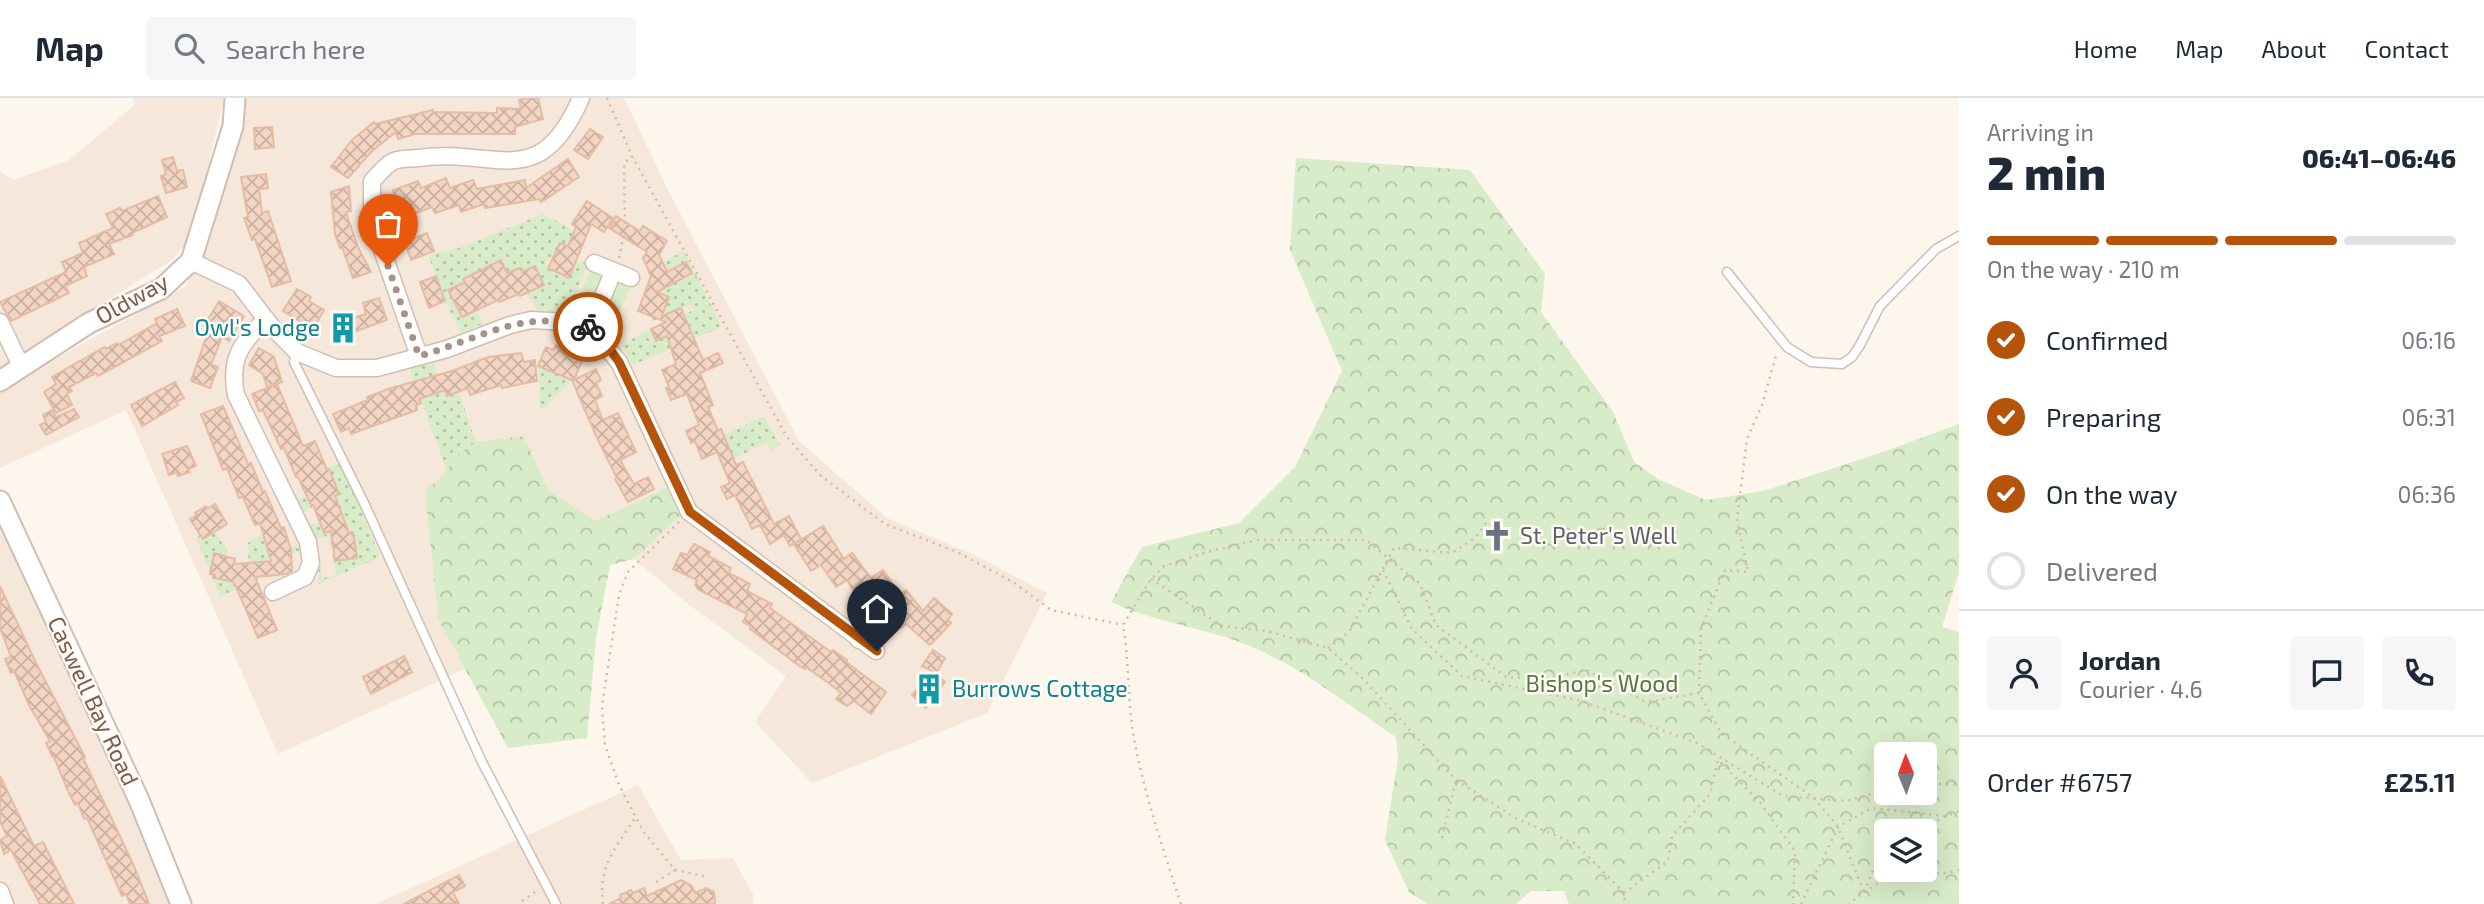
<!DOCTYPE html>
<meta charset="utf-8">
<style>
body{margin:0;font-family:"Exo 2",sans-serif;background:#f6f6f7;color:#1f2937;height:100vh;display:flex;flex-direction:column;font-size:26px;white-space:nowrap}
*{box-sizing:border-box;margin:0}
p{font-size:23px;color:#747a83}
.icon{flex:none;width:38px;height:38px;fill:none;stroke:currentColor;stroke-width:2;stroke-linecap:round;stroke-linejoin:round}
.map{position:relative;flex:1;overflow:hidden}
.side{display:flex;flex-direction:column;background:#fff;width:525px}
.side>*{flex:none}
.needle{width:46px;rotate:359deg}
.fabs{position:absolute;left:1874px;top:644px;display:grid;gap:14px}
.fabs a{display:grid;place-items:center;width:63px;height:63px;border-radius:7px;background:#fff;box-shadow:0 7px 28px #0002;font-size:35px}
.pin{position:absolute;display:grid;place-items:center;width:60px;height:60px;color:#fff;margin:-72px -30px;border-radius:50% 50% 50% 0;rotate:-45deg;box-shadow:0 0 7px #0007}
.pin .icon{rotate:45deg}
.courier{position:absolute;display:grid;place-items:center;width:70px;height:70px;margin:-35px;border:5px solid #b45309;border-radius:50%;background:#fff;color:#222;box-shadow:0 2px 9px #0007}
.overview em{font-style:normal;font-weight:800}
.overview div{display:flex;flex-direction:column-reverse}
.overview{display:flex;align-items:center;justify-content:space-between;height:119px;padding:0 28px}
h1{font-size:46px;font-weight:800;line-height:52px}
.bar{display:grid;grid-template-columns:repeat(4,1fr);gap:10px 7px;align-content:center;height:84px;padding:0 28px}
.bar i{height:9px;border-radius:5px;background:#e0e1e3}
.bar .on{background:#b45309}
.bar p{grid-column:span 4}
.line{display:flex;align-items:center;gap:18px;padding:0 28px;border-top:2px solid #e0e1e3}
.line div{flex:1}
.round{display:grid;place-items:center;flex:none;width:74px;height:74px;border-radius:7px;background:#f6f6f7}
ol{padding:0 28px;list-style:none}
li{display:flex;align-items:center;gap:21px;height:77px}
li p{margin-inline-start:auto}
li .icon{padding:7px;border-radius:50%;background:#b45309;color:#fff;stroke-width:4}
li:last-child{color:#747a83}
li i{width:38px;height:38px;border:4px solid #e0e1e3;border-radius:50%}
header{display:flex;align-items:center;gap:42px;box-sizing:border-box;height:98px;padding:0 35px;background:#fff;border-bottom:2px solid #e0e1e3}
header strong{font-size:33px}
nav{display:flex;gap:38px;margin-inline-start:auto;font-size:24px}
.search{width:490px;height:63px;background:#f6f6f7;display:flex;align-items:center;gap:18px;box-sizing:border-box;padding:0 24px;border-radius:7px;color:#747a83;font-size:26px}
main{display:flex;flex:1;min-height:0}
.map>svg:first-child{display:block}
</style>
<header>
<strong>Map</strong>
<div class="search"><svg class="icon" aria-label="search" viewBox="0 0 24 24"><circle cx="10" cy="10" r="6"/><path d="M15 15l6 6"/></svg>Search here</div>
<nav><a>Home</a><a>Map</a><a>About</a><a>Contact</a></nav>
</header>
<main>
<div class="map">
<svg width="1959" height="806" viewBox="0 0 1959 806">
<defs>
<pattern id="forest-crowns" width="20" height="18" patternUnits="userSpaceOnUse" patternTransform="scale(1.75)"><rect width="20" height="18" fill="#d8ecc9"/><path d="M2 6a3 3 0 1 1 6 0M12 15a3 3 0 1 1 6 0" fill="none" stroke="#b4c2a5"/></pattern>
<pattern id="garden-dots" width="8" height="8" patternUnits="userSpaceOnUse" patternTransform="scale(1.75)"><rect width="8" height="8" fill="#d8ecc9"/><path d="M2 2h.1M6 6h.1" fill="none" stroke="#b4c2a5" stroke-width="1.8" stroke-linecap="round"/></pattern>
<pattern id="building-cross-hatch" width="8" height="8" patternUnits="userSpaceOnUse" patternTransform="scale(1.75)"><rect width="8" height="8" fill="#f3d5c3"/><path d="M0 0l8 8M0 8l8-8" fill="none" stroke="#cab0a1"/></pattern>
</defs>
<rect width="100%" height="100%" fill="#fdf6ec"/>
<!-- residential -->
<g fill="#f5e8da">
<polygon points="133,0 224,0 191,139 172,162 84,217 39,253 0,270 0,73 13,82 69,62 135,7"/>
<polygon points="239,0 624,0 669,94 799,343 887,420 972,456 1047,495 987,615 812,685 755,624 786,578 688,506 634,461 682,415 669,388 595,423 548,392 524,338 453,360 447,374 425,393 438,521 465,571 278,656 126,312 0,370 0,288 46,266 185,189 205,155 235,29"/>
<polygon points="0,415 175,806 0,806"/>
<polygon points="638,687 681,762 733,760 753,796 753,806 376,806"/>
</g>
<!-- green -->
<g fill="#d8ecc9">
<polygon points="591,170 607,175 589,217 585,220 572,216"/>
<polygon points="618,182 631,187 610,237 599,230 598,226"/>
</g>
<!-- forest -->
<g fill="url(#forest-crowns)" fill-rule="evenodd">
<path d="M1296 60 1470 72 1545 176 1541 214 1613 314 1634 364 1658 381 1706 402 1763 393 1880 355 1959 326V474L1942 529 1959 534V806H1569L1564 793H1531L1516 806H1427L1409 794 1385 742 1398 660 1396 639C1352 610 1308 574 1259 552 1211 530 1158 526 1111 504L1142 449 1239 425 1295 369 1342 273 1290 152ZM1886 656H1925V695H1886ZM1886 733H1925V772H1886Z"/>
<polygon points="524,338 548,392 595,423 669,388 683,415 634,461 610,467 596,540 587,640 508,650 438,521 425,393 446,374 453,360 476,344"/>
</g>
<!-- garden -->
<g fill="url(#garden-dots)">
<polygon points="543,116 580,135 581,145 571,140 568,148 560,145 552,161 549,160 545,169 569,180 577,162 588,166 568,214 537,212 527,195 544,187 535,168 522,174 519,170 507,175 501,162 489,168 491,174 477,188 471,177 464,180 465,184 449,193 462,219 476,212 483,226 461,234 445,203 428,157 459,150"/>
<polygon points="684,153 722,229 693,241 683,217 694,212 691,206 653,223 651,218 654,219 665,210 669,199 662,196 667,174 662,164"/>
<polygon points="562,230 581,236 590,242 583,260 556,247"/>
<polygon points="651,231 656,243 666,239 672,240 675,248 633,267 621,247"/>
<polygon points="542,251 545,252 540,264 556,276 570,281 578,277 543,311 540,310 538,266"/>
<polygon points="433,262 437,277 417,285 423,300 445,292 448,298 459,294 476,344 453,360 447,374 409,268"/>
<polygon points="764,318 780,347 772,353 767,344 733,361 724,337"/>
<polygon points="340,365 354,394 380,459 319,486 318,467 320,466 322,480 336,478 332,454 339,454 357,460 353,434 332,437 338,450 331,451 328,437 322,440 314,440 308,428 314,425 315,427 320,425 324,435 346,427 317,407 302,414 296,402 307,397 311,407 339,397 306,378"/>
<polygon points="212,430 227,452 226,459 225,457 216,455 210,476 215,477 215,480 224,482 236,466 237,480 249,480 248,445 263,435 290,451 292,448 303,445 304,454 269,457 270,478 289,478 265,479 220,499 196,440 200,437 203,441"/>
</g>
<!-- building -->
<g fill="url(#building-cross-hatch)" stroke="#e6bba3" stroke-width="2">
<polygon points="528,0 538,0 543,21 515,29 515,36 415,36 398,41 396,34 372,53 348,80 331,69 352,42 374,24 375,26 433,12 433,14 497,15 497,10 521,11 519,2"/>
<polygon points="272,29 274,49 255,51 254,30"/>
<polygon points="590,31 603,39 588,61 574,52"/>
<polygon points="173,59 177,73 183,72 187,89 166,95 161,78 166,76 162,62"/>
<polygon points="568,61 579,79 541,104 539,101 485,110 484,106 461,114 459,107 435,115 432,109 403,120 393,92 418,83 421,90 446,80 450,90 473,82 477,91 525,82 526,90"/>
<polygon points="266,76 268,90 259,91 262,115 268,113 291,183 272,189 255,141 252,142 244,120 248,119 241,79"/>
<polygon points="349,88 351,113 346,114 358,149 371,174 353,180 342,149 340,150 335,136 331,94"/>
<polygon points="158,98 167,119 132,135 133,137 109,146 114,156 84,169 87,178 65,188 69,195 11,223 0,204 66,174 62,164 83,155 79,145 113,130 106,116 120,110 122,113"/>
<polygon points="587,103 613,120 604,134 591,126 569,180 548,170 560,145 568,148 576,129 572,126"/>
<polygon points="616,118 640,133 643,128 667,143 659,157 667,174 686,164 692,175 657,194 669,199 662,218 681,210 703,262 718,255 723,265 700,275 713,307 708,309 718,333 721,331 736,367 743,364 774,426 789,418 801,441 790,448 784,437 770,446 760,427 752,431 735,397 727,401 721,389 730,385 717,354 702,361 695,343 691,345 686,333 699,327 687,296 671,302 666,290 669,289 662,272 676,266 667,238 656,243 651,231 666,224 638,213 651,178 643,160 647,154 609,130"/>
<polygon points="427,135 434,153 411,162 405,144"/>
<polygon points="501,162 507,175 520,170 522,174 535,168 544,187 520,198 519,196 499,204 498,202 462,219 448,192 465,184 463,181"/>
<polygon points="436,178 445,203 429,210 420,184"/>
<polygon points="297,191 311,199 309,203 324,212 313,231 283,213"/>
<polygon points="379,200 387,222 335,241 331,227 366,216 363,205"/>
<polygon points="219,203 244,218 229,243 222,239 211,267 218,269 210,290 191,283 209,231 204,228"/>
<polygon points="177,211 185,228 159,238 162,243 98,278 96,275 69,289 72,293 67,296 72,307 56,315 44,294 56,286 52,279 105,249 106,251 117,245 118,247 157,225 155,221"/>
<polygon points="556,247 583,260 574,282 596,271 601,282 596,285 602,298 595,302 603,322 618,315 636,354 620,362 634,386 648,379 654,391 628,404 615,381 617,380 597,340 572,282 538,268 546,249 553,252"/>
<polygon points="259,250 274,259 282,284 267,289 263,276 249,267"/>
<polygon points="521,255 524,264 535,262 537,283 502,290 501,287 470,297 468,290 447,298 445,292 419,301 421,305 416,307 417,312 351,336 349,330 341,334 333,316 368,302 367,299 388,291 452,273 488,259"/>
<polygon points="175,284 184,300 176,304 178,307 142,328 131,307"/>
<polygon points="277,286 303,348 315,343 327,372 329,371 339,396 335,398 349,435 353,434 357,460 335,463 331,433 324,435 313,407 311,407 298,379 296,379 284,350 281,351 263,312 259,313 252,296"/>
<polygon points="223,308 248,366 251,365 263,394 265,393 281,430 284,429 291,452 292,473 286,476 255,479 277,532 258,540 234,484 215,480 215,477 210,476 214,455 235,461 234,466 271,463 260,425 255,427 243,399 239,400 227,370 223,372 201,316"/>
<polygon points="74,311 79,319 46,337 40,327 46,324 43,317 52,312 56,319"/>
<polygon points="187,348 196,368 188,371 190,374 178,378 177,374 169,377 162,356"/>
<polygon points="215,406 227,426 203,441 190,421 197,417 195,415 206,408 208,410"/>
<polygon points="823,428 844,461 852,455 871,480 883,472 900,497 906,492 923,513 934,500 952,516 948,522 951,525 930,547 906,526 901,530 880,504 866,514 847,482 836,489 821,467 811,473 794,446"/>
<polygon points="694,446 710,454 708,458 731,470 729,475 750,486 747,493 772,506 770,510 831,554 833,552 847,562 846,564 886,594 871,616 854,603 847,608 836,601 841,595 834,589 806,569 805,571 798,567 750,531 751,528 743,524 747,516 699,492 695,487 697,482 673,471 681,455 687,457"/>
<polygon points="0,488 35,563 85,659 83,660 134,768 149,806 130,806 126,796 122,798 87,720 84,721 78,705 75,707 68,693 53,657 52,658 46,645 50,643 30,609 14,573 11,575 5,561 11,559 0,530"/>
<polygon points="933,552 945,560 936,576 933,574 945,584 926,610 912,597 932,573 922,568"/>
<polygon points="404,558 412,574 371,596 363,579"/>
<polygon points="0,678 34,748 43,744 74,806 40,806 11,752 4,756 0,742 7,738 0,723"/>
<polygon points="459,777 465,788 453,794 459,806 404,806"/>
<polygon points="681,782 692,788 695,795 706,790 714,794 715,806 609,806 621,800 620,797 631,792 633,795 644,790 647,798"/>
</g>
<g fill="none" stroke-linecap="round" stroke-linejoin="round">
<!-- service casing -->
<g stroke="#d1beb0" stroke-width="11">
<g id="service">
<polyline points="1727,174 1787,249 1811,264 1842,266 1852,259 1860,247 1880,208 1936,151 1959,138"/>
<polyline points="297,254 294,264 365,407 482,664 556,806"/>
</g>
</g>
<!-- minor casing -->
<g stroke="#d1beb0" stroke-width="19">
<g id="minor">
<polyline points="191,163 239,186 272,229 297,254 336,270 377,270 447,251 510,227 531,222 570,224 590,230 619,264 689,414 876,553"/>
<polyline points="594,165 631,180"/>
<path d="M266 221C241 245 229 261 236 297L308 444 311 465 305 479 273 494"/>
<polyline points="0,224 22,270"/>
<polyline points="590,230 613,174"/>
<path d="M419 258 372 123V83C378 77 385 68 392 64 398 60 411 61 418 60 495 49 539 97 581 0"/>
<polyline points="859,542 873,524"/>
<polyline points="0,793 5,806"/>
</g>
</g>
<!-- tertiary casing -->
<g stroke="#d1beb0" stroke-width="23">
<g id="tertiary">
<polyline points="0,283 89,225 161,191 191,163 233,28 235,0"/>
<polyline points="0,403 139,702 181,806"/>
</g>
</g>
<!-- path -->
<g stroke="#d9b8a5" stroke-width="2.5" stroke-dasharray="2 5" stroke-linecap="butt">
<polyline points="607,0 632,58 787,339 820,377 885,426 957,454 1013,484 1051,512 1123,527"/>
<polyline points="619,160 625,130 624,66 632,58"/>
<polyline points="679,424 628,474 619,497 602,608 605,647 619,687 643,733 675,772 704,778"/>
<polyline points="1383,472 1412,531 1462,578 1582,603 1697,645 1783,698 1847,703 1886,692"/>
<polyline points="1151,481 1222,528 1267,533 1328,550 1362,580 1456,682 1517,721 1576,746 1624,795 1625,806"/>
<polyline points="1328,550 1349,534 1394,450 1452,455 1475,440 1489,421"/>
<polyline points="1699,595 1701,530 1725,472 1748,474 1737,421 1747,341 1762,307 1777,254"/>
<polyline points="1925,686 1959,686"/>
<polyline points="1919,733 1946,718"/>
<polyline points="1442,740 1456,682"/>
<polyline points="656,784 675,772"/>
<polyline points="1864,794 1889,779 1946,775 1959,772"/>
<polyline points="1864,794 1876,766 1886,758"/>
<polyline points="1624,795 1668,763 1672,738 1710,696 1718,662 1759,703 1795,753 1793,806"/>
<polyline points="522,803 538,792"/>
<path d="M603 806C598 768 615 751 635 720"/>
<path d="M1181 806C1164 755 1147 703 1136 651 1127 610 1130 568 1123 527L1151 481 1164 468 1214 452 1258 442H1366L1420 486 1436 527 1506 579 1546 581 1586 572 1646 604 1699 595 1721 635 1814 700 1838 729 1864 794 1849 806"/>
<polyline points="1801,806 1838,729 1871,710 1946,718 1959,713"/>
</g>
<!-- service -->
<use href="#service" stroke="#fff" stroke-width="8"/>
<!-- minor -->
<use href="#minor" stroke="#fff" stroke-width="16"/>
<!-- tertiary -->
<use href="#tertiary" stroke="#fff" stroke-width="19"/>
</g>
<g fill="none" stroke-linecap="round" stroke-linejoin="round">
<!-- done -->
<path stroke="#a89285" stroke-width="7" stroke-dasharray="0 12.6" d="M388 168 419 258C481 241 521 210 588 229"/>
<!-- route -->
<polyline stroke="#b45309" stroke-width="9" points="588,229 604,243 619,264 690,414 877,553"/>
</g>
<!-- icons -->
<defs>
<g id="building-bare" transform="scale(2.415)"><path d="M-4-6H4V6H1V3H-1V6H-4ZM-2.5-4.3h1.7v1.8h-1.7ZM.8-4.3h1.7v1.8H.8ZM-2.5-1h1.7V.8h-1.7ZM.8-1h1.7V.8H.8Z" fill="#0f9aa8" stroke="#fffaf3" stroke-width="2.5" paint-order="stroke"/></g>
<g id="church-bare" transform="scale(2.415)"><path d="M-1.2-6h2.4v3.5h3.3v2.4h-3.3V6h-2.4V-.1h-3.3v-2.4h3.3Z" fill="#6b7280" stroke="#fffaf3" stroke-width="2.5" paint-order="stroke"/></g>
</defs>
<g fill-rule="evenodd">
<use href="#building-bare" x="343" y="230"/>
<use href="#church-bare" x="1497" y="438"/>
<use href="#building-bare" x="929" y="591"/>
</g>
<g text-anchor="middle" stroke-width="5" stroke-linejoin="round" paint-order="stroke">
<!-- street labels -->
<g font-size="23" fill="#7a5c4d" stroke="#fffaf3">
<text transform="translate(132 201) rotate(-29)" y="8">Oldway</text>
<text transform="translate(93 603) rotate(65)" y="8">Caswell Bay Road</text>
</g>
<!-- culture labels -->
<g font-size="23" fill="#0d838f" stroke="#fffaf3" text-anchor="end">
<text x="320" y="238">Owl's Lodge</text>
<text x="952" y="599" text-anchor="start">Burrows Cottage</text>
</g>
<!-- worship labels -->
<g font-size="23" fill="#5b616d" stroke="#fffaf3" text-anchor="start">
<text x="1520" y="446">St. Peter's Well</text>
</g>
<!-- park labels -->
<g font-size="23" fill="#537a41" stroke="#fffaf3">
<text x="1602" y="594">Bishop's Wood</text>
</g>
</g>
</svg>
<div class="fabs">
<a><svg class="needle" viewBox="-14 -14 28 28"><path d="M0-13l5 13h-10z" fill="#e53935"/><path d="M0 13l5-13h-10z" fill="#747a83"/></svg></a>
<a><svg class="icon" aria-label="layers" viewBox="0 0 24 24"><path d="M12 4l9 5-9 5-9-5zM3 14l9 5 9-5"/></svg></a>
</div>
<div class="pin" style="left:388px;top:168px;background:#ea580c"><svg class="icon" aria-label="bag" viewBox="0 0 24 24"><path d="M5 8h14l-1 12H6zM9 8a3 3 0 0 1 6 0"/></svg></div>
<div class="pin" style="left:877px;top:553px;background:#1f2937"><svg class="icon" aria-label="home" viewBox="0 0 24 24"><path d="M3 11l9-7 9 7M6 9v11h12V9"/></svg></div>
<div class="courier" style="left:588px;top:229px"><svg class="icon" aria-label="bike" viewBox="0 0 24 24"><circle cx="6" cy="16" r="4"/><circle cx="18" cy="16" r="4"/><path d="M6 16l4-8h5l3 8M10 8l3 8H6M13 5h3"/></svg></div>
</div>
<section class="side">
<div class="overview"><div><h1>2 min</h1><p>Arriving in</p></div><em>06:41–06:46</em></div>
<div class="bar"><i class="on"></i><i class="on"></i><i class="on"></i><i></i><p>On the way · 210 m</p></div>
<ol>
<li><svg class="icon" aria-label="check" viewBox="0 0 24 24"><path d="M5 12l5 5 9-10"/></svg>Confirmed<p>06:16</p></li>
<li><svg class="icon" aria-label="check" viewBox="0 0 24 24"><path d="M5 12l5 5 9-10"/></svg>Preparing<p>06:31</p></li>
<li><svg class="icon" aria-label="check" viewBox="0 0 24 24"><path d="M5 12l5 5 9-10"/></svg>On the way<p>06:36</p></li>
<li><i></i>Delivered</li>
</ol>
<div class="line" style="height:126px"><a class="round"><svg class="icon" aria-label="person" viewBox="0 0 24 24"><circle cx="12" cy="8" r="4"/><path d="M4 21q1-7 8-7t8 7"/></svg></a><div><b>Jordan</b><p>Courier · 4.6</p></div><a class="round"><svg class="icon" aria-label="chat" viewBox="0 0 24 24"><path d="M4 5h16v11H9l-5 4z"/></svg></a><a class="round"><svg class="icon" aria-label="phone" viewBox="0 0 24 24"><path d="M5 4h4l2 5-3 2q2 4 5 5l2-3 5 2v4C11 20 4 13 5 4z"/></svg></a></div>
<div class="line" style="height:91px"><div>Order #6757</div><b>£25.11</b></div>
</section>
</main>
